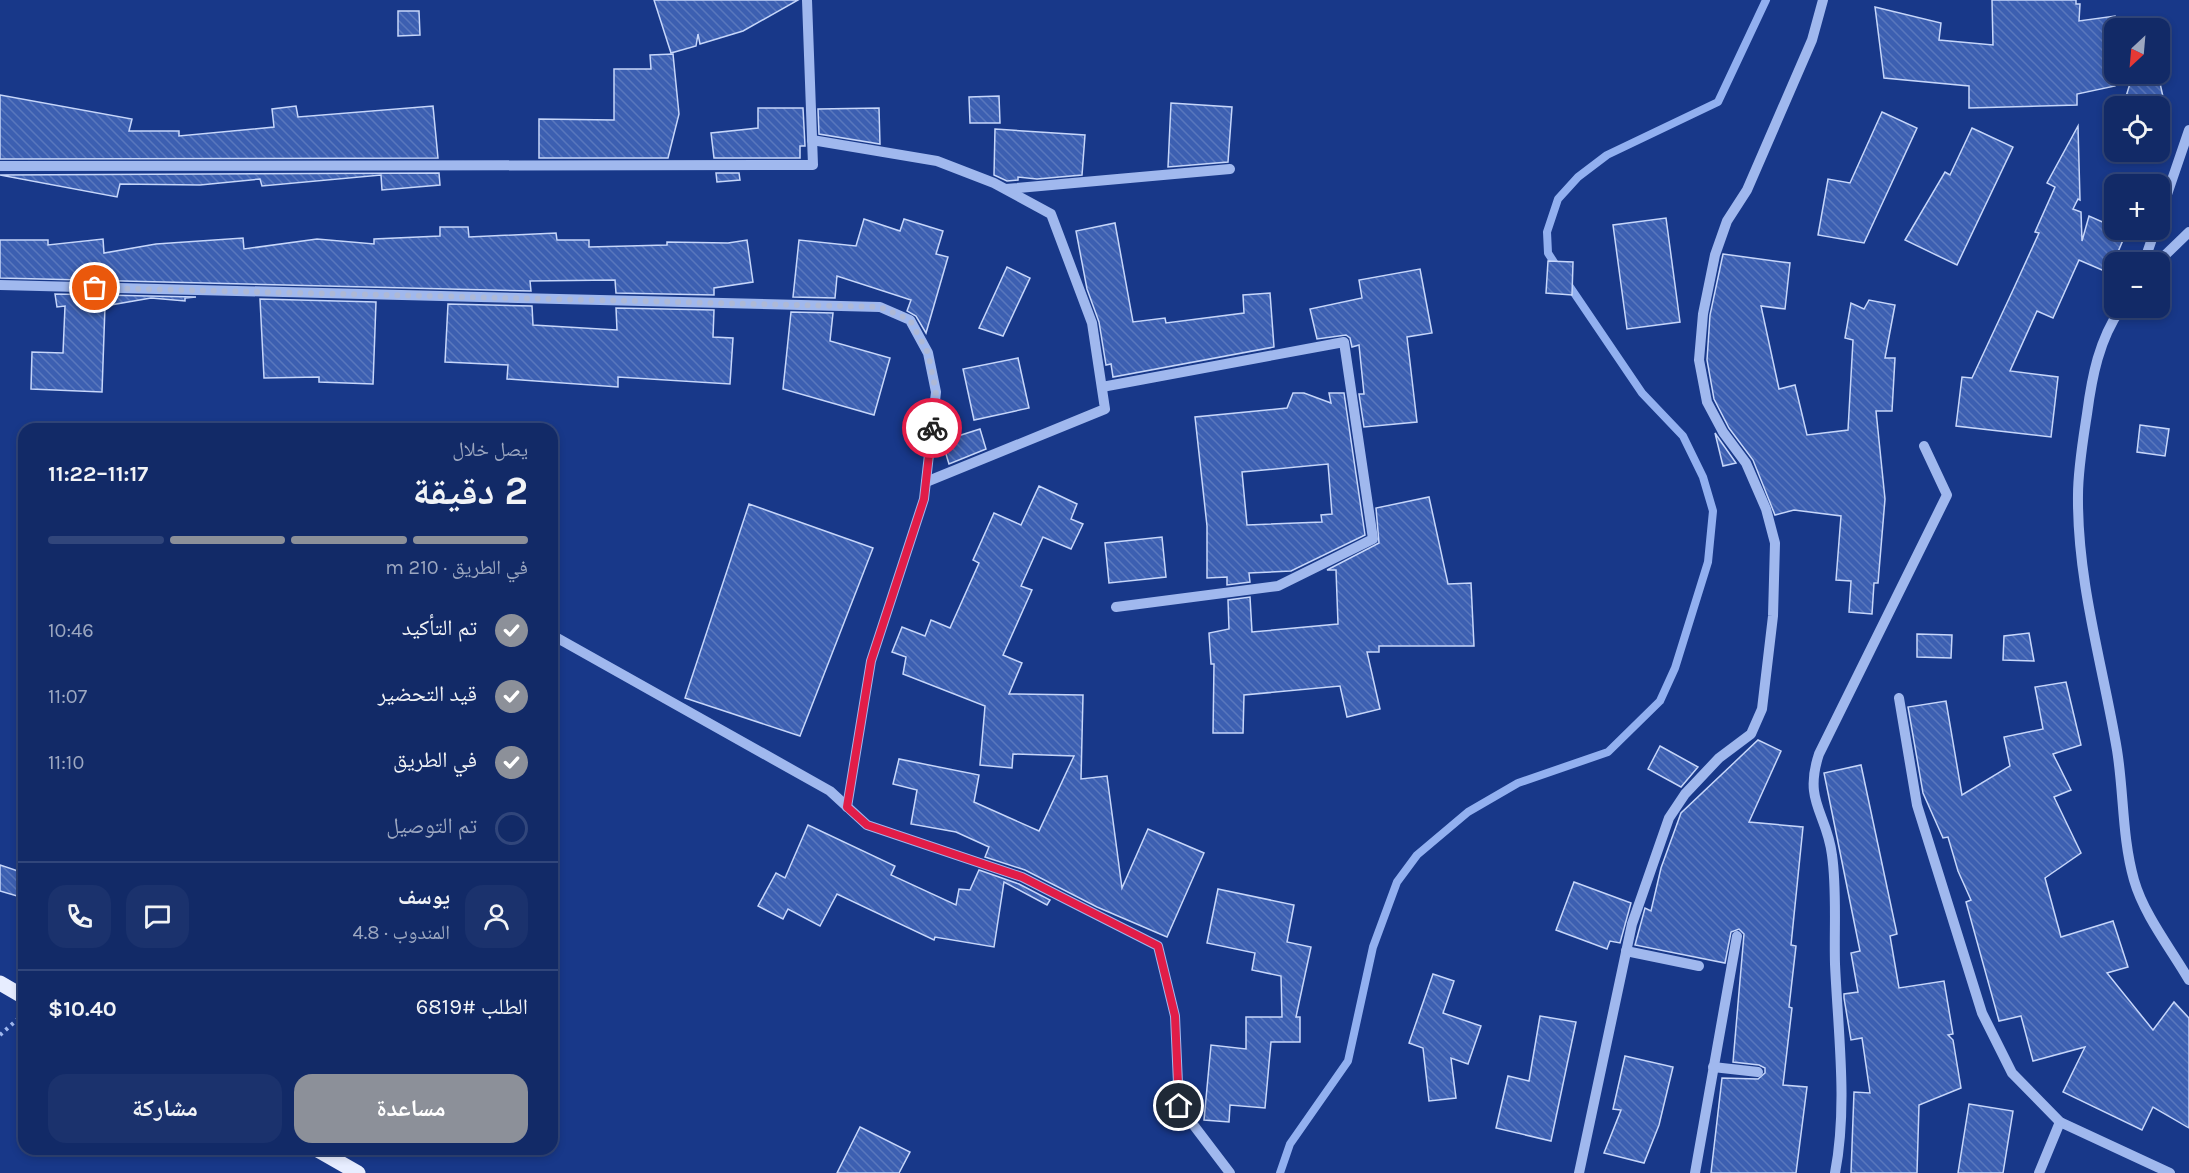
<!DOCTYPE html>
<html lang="ar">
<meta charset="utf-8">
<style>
body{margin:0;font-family:Karla,"Noto Naskh Arabic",sans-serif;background:#1b326d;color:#f1f3f6;direction:rtl;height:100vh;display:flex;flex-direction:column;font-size:22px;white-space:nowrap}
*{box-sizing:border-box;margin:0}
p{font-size:20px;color:#9ca7c0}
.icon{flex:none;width:33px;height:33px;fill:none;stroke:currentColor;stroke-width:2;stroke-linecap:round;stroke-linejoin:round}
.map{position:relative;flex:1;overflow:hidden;direction:ltr}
.side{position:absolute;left:18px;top:423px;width:540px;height:732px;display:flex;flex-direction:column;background:#122a67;border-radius:18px;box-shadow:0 3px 9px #0003,0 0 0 2px #31467b;direction:rtl}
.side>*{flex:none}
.needle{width:39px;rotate:206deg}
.fabs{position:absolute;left:2104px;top:18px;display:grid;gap:12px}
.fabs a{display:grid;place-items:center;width:66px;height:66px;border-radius:12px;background:#122a67;box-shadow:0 3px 9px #0003,0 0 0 2px #31467b;font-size:30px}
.pin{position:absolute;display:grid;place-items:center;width:51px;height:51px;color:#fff;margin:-26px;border:3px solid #fff;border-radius:50%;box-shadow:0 2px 6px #0007}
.courier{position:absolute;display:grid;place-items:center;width:60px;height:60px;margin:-30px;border:4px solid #e11d48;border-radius:50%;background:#fff;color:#222;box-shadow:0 2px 8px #0007}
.headline em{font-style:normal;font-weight:700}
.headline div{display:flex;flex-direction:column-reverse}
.headline{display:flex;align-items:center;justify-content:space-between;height:102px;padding:0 30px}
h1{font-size:39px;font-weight:700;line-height:45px}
.bar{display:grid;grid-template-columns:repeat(4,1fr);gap:9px 6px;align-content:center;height:72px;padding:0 30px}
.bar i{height:8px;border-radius:4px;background:#31467b}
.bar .current{background:#8c9099}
.bar p{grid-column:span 4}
.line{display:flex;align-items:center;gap:15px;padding:0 30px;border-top:2px solid #31467b}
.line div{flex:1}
.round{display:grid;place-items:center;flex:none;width:63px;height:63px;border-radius:18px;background:#1b326d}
ol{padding:0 30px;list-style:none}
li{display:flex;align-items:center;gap:18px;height:66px}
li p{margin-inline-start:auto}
li .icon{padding:6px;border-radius:50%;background:#8c9099;color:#fff;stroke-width:4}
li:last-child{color:#9ca7c0}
li i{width:33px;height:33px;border:3px solid #31467b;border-radius:50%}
.button{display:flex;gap:12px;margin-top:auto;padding:12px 30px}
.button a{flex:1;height:69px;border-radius:18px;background:#8c9099;color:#fff;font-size:24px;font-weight:700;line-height:69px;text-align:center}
.button a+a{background:#1b326d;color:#f1f3f6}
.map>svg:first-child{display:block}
</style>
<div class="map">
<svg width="2189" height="1173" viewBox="0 0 2189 1173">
<defs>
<pattern id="building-back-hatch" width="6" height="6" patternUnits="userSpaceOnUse" patternTransform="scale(1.5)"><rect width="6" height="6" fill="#3c5fb1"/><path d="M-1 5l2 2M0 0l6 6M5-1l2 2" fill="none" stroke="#5977bd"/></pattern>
</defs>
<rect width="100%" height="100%" fill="#183889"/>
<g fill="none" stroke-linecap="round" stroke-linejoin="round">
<!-- stream -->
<g stroke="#92b0f0" stroke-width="8">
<polyline points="1559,270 1548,253 1547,232 1558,199 1578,177 1607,155 1718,102 1766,0"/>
<polyline points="1280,1173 1290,1144 1348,1061 1373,947 1397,882 1417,855 1468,812 1518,783 1608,752 1660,701 1675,668 1708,562 1713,511 1703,477 1683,436 1642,393 1566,281"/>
</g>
</g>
<!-- building -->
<g fill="url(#building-back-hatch)" stroke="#c6d6fa" stroke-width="1.5" fill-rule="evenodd">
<polygon points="654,0 798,0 743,31 700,44 698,34 696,46 671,53"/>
<polygon points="1992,0 2076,0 2076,4 2080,4 2079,21 2115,16 2115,86 2077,94 2077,105 1969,108 1969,86 1884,78 1875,7 1941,23 1939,40 1993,45"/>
<polygon points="398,11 419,11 420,35 398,36"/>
<polygon points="673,54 679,114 668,158 539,158 539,119 614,120 614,69 651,69 650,55"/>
<polygon points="2133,74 2158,74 2165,106 2123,106"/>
<polygon points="0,95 132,119 129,131 179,131 179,136 274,127 272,109 296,106 298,117 433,106 438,158 0,159"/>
<polygon points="999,96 1000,123 970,123 969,97"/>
<polygon points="1171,103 1232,107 1228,162 1168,167"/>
<polygon points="758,108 803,108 805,146 800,146 800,158 714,158 711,133 758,128"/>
<polygon points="879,108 880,144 819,134 818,109"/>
<polygon points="1882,112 1917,128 1864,243 1818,235 1828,179 1850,183"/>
<polygon points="2078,126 2080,200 2078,199 2073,209 2081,212 2082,241 2089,216 2123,231 2123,240 2109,273 2079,260 2053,318 2037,311 2010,371 2058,377 2051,437 1956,426 1962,377 1972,378 2013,290 2039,233 2035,232 2055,187 2047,183"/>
<polygon points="1972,128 2013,147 1957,265 1905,240 1945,172 1950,175"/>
<polygon points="995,129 1085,135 1082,175 1037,179 1018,177 1018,180 1007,181 994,175"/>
<polygon points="439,173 440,185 382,190 381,175 262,186 260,179 200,185 120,184 117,197 0,175"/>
<polygon points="716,173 739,173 740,180 717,182"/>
<polygon points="1666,218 1680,322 1627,329 1613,225"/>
<polygon points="864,219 900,231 904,219 943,231 936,254 948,257 926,333 916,316 907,311 911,300 837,276 835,298 793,297 799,240 856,246"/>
<polygon points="1115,223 1133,322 1165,318 1166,323 1244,313 1243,295 1270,293 1274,347 1113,377 1111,364 1106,365 1099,322 1087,289 1076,231"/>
<polygon points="440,227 468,227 469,237 556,233 557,240 589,240 589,247 667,245 667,242 728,243 747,240 753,282 714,288 714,295 616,293 615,280 530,281 531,291 0,278 0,240 48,240 48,245 103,239 104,253 156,244 243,238 244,249 317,239 374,244 374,239 440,236"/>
<polygon points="1723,254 1790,263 1785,309 1761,306 1779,389 1795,385 1807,435 1848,430 1853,340 1845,338 1851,303 1864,309 1869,300 1895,305 1885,358 1895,358 1892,411 1876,411 1885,499 1878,583 1874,583 1872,614 1849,612 1851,581 1836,580 1841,516 1794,510 1775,515 1753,460 1729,428 1714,399 1707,360 1710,315"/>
<polygon points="1548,261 1573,262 1572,295 1546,293"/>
<polygon points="1007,267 1030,278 1003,336 979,328"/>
<polygon points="1420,269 1432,333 1407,337 1417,422 1364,427 1359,394 1364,394 1359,345 1352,347 1350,338 1346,335 1317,339 1310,309 1362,298 1359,280"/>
<polygon points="55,294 196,297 185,298 185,301 151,298 105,306 102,392 31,389 32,352 63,353 65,306 57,307"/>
<polygon points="260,299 376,302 373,384 319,382 319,377 264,378"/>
<polygon points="448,304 532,306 533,325 617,330 616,308 714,310 713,337 733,338 730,384 618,377 618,387 507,379 508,365 445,362"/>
<polygon points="791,312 833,313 830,341 890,358 874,415 783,389"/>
<polygon points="1018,358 1029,408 974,420 963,369"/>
<path d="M1293 393H1304L1331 403 1329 393H1344L1365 535 1291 571 1249 573 1250 582 1227 585V577L1207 578V526L1195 417 1287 408ZM1328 464 1332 514 1321 515 1322 522 1247 525 1242 472Z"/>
<polygon points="2140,425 2169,429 2165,456 2137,452"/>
<polygon points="980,429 986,449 949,464 942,441"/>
<polygon points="1715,433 1717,436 1736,463 1723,466"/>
<polygon points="1039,486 1077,504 1071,519 1083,524 1071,549 1043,537 1021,586 1032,590 1003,655 1022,663 1009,694 1083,695 1081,779 1107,776 1122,888 1148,829 1204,853 1167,937 1097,907 1025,870 985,857 989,847 956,832 911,824 917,790 893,784 899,759 979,775 974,802 1039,831 1074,756 1013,754 1012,768 980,765 985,706 903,674 906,657 892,652 902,627 925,636 931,620 950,628 979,563 973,560 994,513 1021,525"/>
<polygon points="1429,497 1448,584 1471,583 1474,646 1379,646 1379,652 1367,652 1380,709 1347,717 1340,686 1244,695 1243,733 1213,733 1214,664 1211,664 1209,633 1229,629 1228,600 1250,597 1252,632 1338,624 1336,570 1327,570 1379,543 1376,508"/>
<polygon points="749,504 873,548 800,736 685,698"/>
<polygon points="1162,537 1166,577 1109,583 1105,543"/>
<polygon points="2029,633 2034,661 2003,660 2004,636"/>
<polygon points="1917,634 1952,635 1951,658 1917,657"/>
<polygon points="2066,682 2081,745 2053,754 2071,790 2054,797 2081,853 2045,878 2061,937 2113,921 2128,967 2107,973 2153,1030 2174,1002 2189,1018 2189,1128 2153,1107 2142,1130 2063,1092 2085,1047 2033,1061 2021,1016 1999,1021 1966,902 1971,900 1958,871 1948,837 1943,838 1923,793 1908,707 1946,701 1962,795 2010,766 2004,737 2043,729 2035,687"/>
<polygon points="1758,740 1781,751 1749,822 1803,827 1791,945 1796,946 1789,1007 1792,1008 1783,1085 1807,1087 1796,1173 1711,1173 1722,1078 1758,1079 1765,1073 1765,1068 1759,1065 1733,1062 1744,934 1739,929 1731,932 1725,963 1635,945 1645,908 1651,911 1661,868 1681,813"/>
<polygon points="1660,746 1698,767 1681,787 1648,769"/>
<polygon points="1861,765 1897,934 1890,936 1899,988 1944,981 1953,1034 1948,1035 1953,1040 1961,1088 1919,1105 1917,1173 1851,1173 1854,1092 1870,1093 1862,1038 1851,1040 1844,998 1844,994 1858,992 1851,953 1860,951 1824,773"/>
<polygon points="808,825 895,866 891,875 956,905 959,889 970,890 979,870 1019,884 1050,900 1047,905 1004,882 994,947 935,937 934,940 837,894 820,926 788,909 783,919 758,906 776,873 785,878"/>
<polygon points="0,865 24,873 24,898 0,891"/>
<polygon points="1574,882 1631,903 1620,943 1610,941 1607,949 1556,930"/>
<polygon points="1218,889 1294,905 1287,942 1311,947 1296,1017 1300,1017 1300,1042 1271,1042 1265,1108 1230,1105 1229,1122 1204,1120 1211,1045 1246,1049 1246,1017 1282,1017 1281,976 1252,970 1255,953 1207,943"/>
<polygon points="1433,974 1454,981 1443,1013 1481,1026 1468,1064 1451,1058 1456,1098 1429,1101 1423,1048 1409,1043"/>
<polygon points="1540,1016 1576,1022 1551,1141 1496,1128 1508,1076 1529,1081"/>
<polygon points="1625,1056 1673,1067 1659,1125 1644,1163 1604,1153 1621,1110 1613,1109"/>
<polygon points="1969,1104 2013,1111 2003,1173 1958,1173"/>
<polygon points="860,1127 910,1152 899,1173 837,1173"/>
</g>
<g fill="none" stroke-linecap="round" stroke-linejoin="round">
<!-- path -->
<polyline stroke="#a0b8ee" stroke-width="4" stroke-dasharray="3 4.5" stroke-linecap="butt" points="0,1035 20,1017"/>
<!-- minor -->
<g stroke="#a0b8ee" stroke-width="10">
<polyline points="812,140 937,161 994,183 1051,214 1092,323 1105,409 926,482"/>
<polyline points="0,166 813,165 807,0"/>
<polyline points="1006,189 1230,169"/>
<polyline points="2160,215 2189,130"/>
<polyline points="2144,262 2155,230"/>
<polyline points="2158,262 2189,232"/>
<polyline points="0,285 880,307 910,320 928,353 936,392 924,499 871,661 847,807"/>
<path d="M2121 308C2099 340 2092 376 2087 414 2083 440 2078 469 2078 495 2077 582 2103 666 2117 750 2124 793 2122 838 2134 880 2144 915 2171 949 2189 980"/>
<polyline points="1102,387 1344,342 1373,539 1278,586 1116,607"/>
<polyline points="552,635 830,791 867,825 1022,877 1158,946 1175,1016 1179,1106 1230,1173"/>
<polyline points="1899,698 1917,805 1982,1013 2012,1073 2060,1122 2170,1173"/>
<polyline points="1626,951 1699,966"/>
<polyline points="1713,1067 1758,1072"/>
<polyline points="1579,1173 1632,924 1669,818 1685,794 1719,758 1751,734 1762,709 1773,616 1775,543 1766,509 1746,463 1723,432 1707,402 1699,360 1703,314 1715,255 1727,221 1747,190 1812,40 1823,0"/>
<polyline points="1695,1173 1737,936"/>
<path d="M1835 1173C1848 1106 1838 1032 1835 964 1834 928 1837 890 1832 855 1827 813 1803 802 1819 754L1947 495 1924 446"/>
<polyline points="2039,1173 2060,1122"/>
</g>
<!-- major -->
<g stroke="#e7edff" stroke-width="15">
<polyline points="0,983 24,997"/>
<polyline points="316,1149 358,1173"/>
</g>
</g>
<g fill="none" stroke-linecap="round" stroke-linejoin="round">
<!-- done -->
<polyline stroke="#aeb9d6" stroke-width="6" stroke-dasharray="0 10.8" points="95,288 880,307 910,320 928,353 936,392 932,428"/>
<!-- route -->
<polyline stroke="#e11d48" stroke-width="8" points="932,428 924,499 871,661 847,807 867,825 1022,877 1158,946 1175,1016 1179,1106"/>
</g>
</svg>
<div class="fabs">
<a><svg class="needle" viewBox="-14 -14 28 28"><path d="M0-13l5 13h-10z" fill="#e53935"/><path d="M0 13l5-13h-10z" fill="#9ca7c0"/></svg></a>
<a><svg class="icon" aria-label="locate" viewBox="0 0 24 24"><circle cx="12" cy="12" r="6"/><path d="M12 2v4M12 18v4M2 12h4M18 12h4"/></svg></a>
<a>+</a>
<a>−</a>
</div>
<div class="pin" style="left:95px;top:288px;background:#ea580c"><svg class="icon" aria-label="bag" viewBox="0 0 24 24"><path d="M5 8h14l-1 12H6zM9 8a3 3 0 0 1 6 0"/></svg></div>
<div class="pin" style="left:1179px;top:1106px;background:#1f2937"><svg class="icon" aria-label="home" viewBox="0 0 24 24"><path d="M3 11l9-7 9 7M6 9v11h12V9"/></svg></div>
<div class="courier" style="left:932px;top:428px"><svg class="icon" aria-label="bike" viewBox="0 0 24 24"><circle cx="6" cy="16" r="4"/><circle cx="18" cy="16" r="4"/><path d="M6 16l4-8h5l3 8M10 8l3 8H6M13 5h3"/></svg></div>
<section class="side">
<div class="headline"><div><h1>2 دقيقة</h1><p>يصل خلال</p></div><em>11:17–11:22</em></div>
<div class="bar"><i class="current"></i><i class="current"></i><i class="current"></i><i></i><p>في الطريق · 210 m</p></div>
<ol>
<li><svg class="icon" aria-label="check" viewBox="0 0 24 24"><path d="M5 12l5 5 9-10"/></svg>تم التأكيد<p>10:46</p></li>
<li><svg class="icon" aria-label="check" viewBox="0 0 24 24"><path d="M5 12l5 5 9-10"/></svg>قيد التحضير<p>11:07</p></li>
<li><svg class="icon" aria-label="check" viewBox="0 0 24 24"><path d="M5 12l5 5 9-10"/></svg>في الطريق<p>11:10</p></li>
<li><i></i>تم التوصيل</li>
</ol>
<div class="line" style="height:108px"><a class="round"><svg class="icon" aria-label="person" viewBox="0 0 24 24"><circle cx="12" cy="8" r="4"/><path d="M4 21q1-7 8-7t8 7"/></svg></a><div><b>يوسف</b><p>المندوب · 4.8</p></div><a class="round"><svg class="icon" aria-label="chat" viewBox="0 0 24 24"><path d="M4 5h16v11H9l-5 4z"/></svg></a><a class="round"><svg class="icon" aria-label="phone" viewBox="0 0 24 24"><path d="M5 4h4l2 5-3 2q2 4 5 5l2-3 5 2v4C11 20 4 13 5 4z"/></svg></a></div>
<div class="line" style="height:78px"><div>الطلب #6819</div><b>$10.40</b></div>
<div class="button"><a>مساعدة</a><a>مشاركة</a></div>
</section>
</div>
